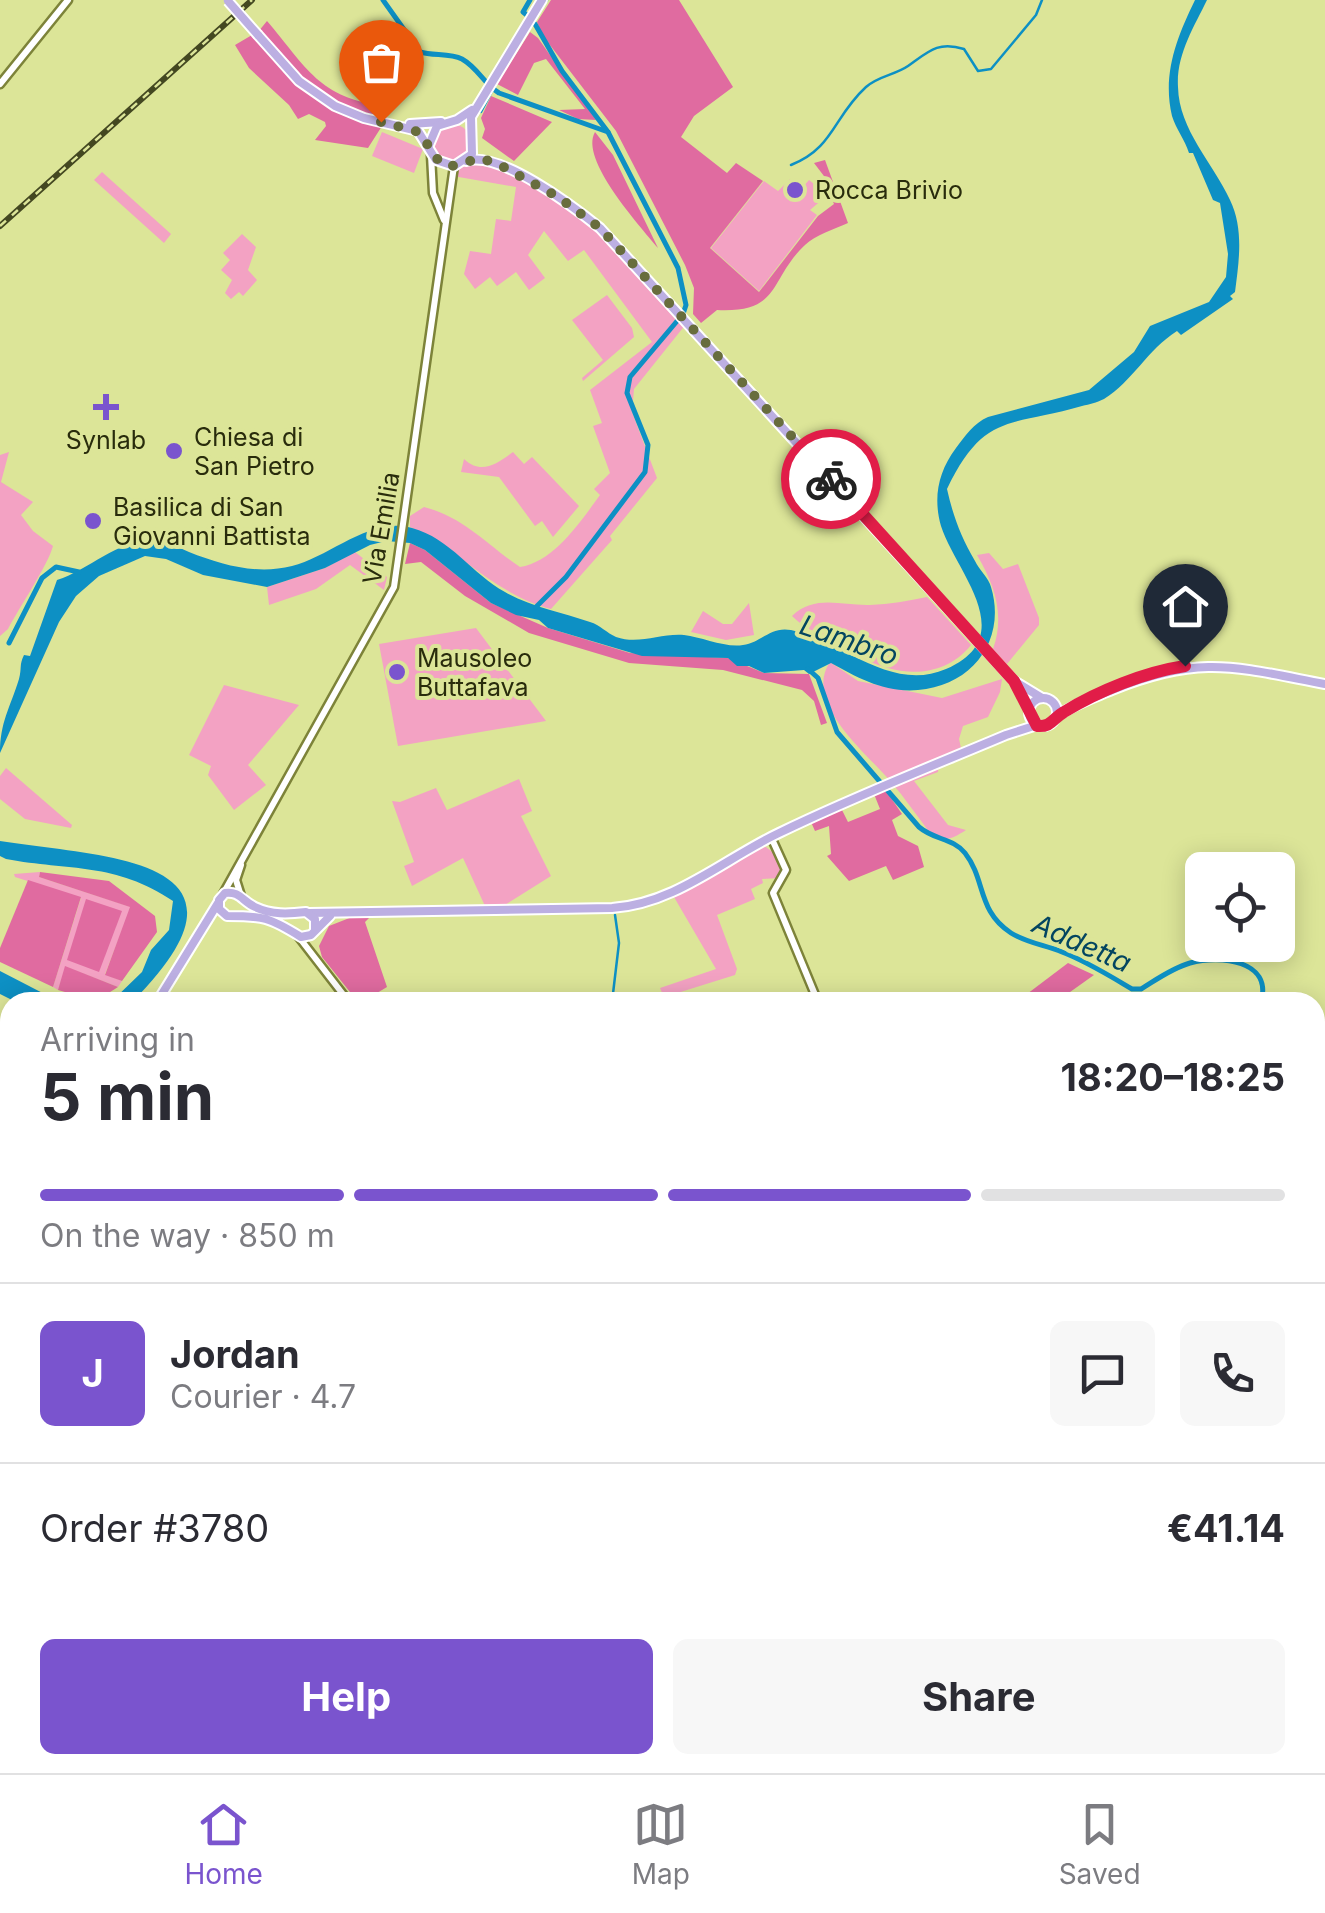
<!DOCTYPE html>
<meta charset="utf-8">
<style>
body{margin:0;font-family:Inter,sans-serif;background:#f7f7f7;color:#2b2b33;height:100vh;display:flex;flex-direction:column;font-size:38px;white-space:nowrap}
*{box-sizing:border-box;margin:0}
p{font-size:32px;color:#7c7c81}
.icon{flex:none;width:55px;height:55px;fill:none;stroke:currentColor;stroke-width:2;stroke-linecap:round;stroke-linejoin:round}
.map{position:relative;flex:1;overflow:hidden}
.drawer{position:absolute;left:0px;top:992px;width:1325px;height:782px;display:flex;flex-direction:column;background:#fff;border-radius:30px 30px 0 0;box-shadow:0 5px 25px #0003}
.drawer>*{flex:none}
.tools{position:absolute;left:1185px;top:852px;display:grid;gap:20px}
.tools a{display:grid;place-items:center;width:110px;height:110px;border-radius:15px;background:#fff;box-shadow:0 5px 25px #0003;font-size:50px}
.pin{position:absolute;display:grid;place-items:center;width:85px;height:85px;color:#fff;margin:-102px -42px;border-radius:50% 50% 50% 0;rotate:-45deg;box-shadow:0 0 10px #0007}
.pin .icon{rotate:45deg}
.courier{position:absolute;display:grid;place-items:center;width:100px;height:100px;margin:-50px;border:8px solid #e11d48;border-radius:50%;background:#fff;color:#222;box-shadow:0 2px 12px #0007}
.summary em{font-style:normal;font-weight:700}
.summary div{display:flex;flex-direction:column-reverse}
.summary{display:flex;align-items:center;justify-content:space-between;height:170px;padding:0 40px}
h1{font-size:65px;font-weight:700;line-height:75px}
.bar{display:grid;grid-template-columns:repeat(4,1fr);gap:15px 10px;align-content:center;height:120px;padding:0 40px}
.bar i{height:12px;border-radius:8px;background:#e1e1e2}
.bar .current{background:#7a54ce}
.bar p{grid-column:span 4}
.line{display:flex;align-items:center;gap:25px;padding:0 40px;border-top:2px solid #e1e1e2}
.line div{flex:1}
.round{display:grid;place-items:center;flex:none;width:105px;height:105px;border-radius:15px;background:#f7f7f7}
.primary-button{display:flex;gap:20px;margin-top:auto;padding:20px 40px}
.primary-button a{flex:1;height:115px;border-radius:15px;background:#7a54ce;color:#fff;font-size:40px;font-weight:700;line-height:115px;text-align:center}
.primary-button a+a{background:#f7f7f7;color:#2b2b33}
.dock{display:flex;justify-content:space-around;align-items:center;height:140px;border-top:2px solid #e1e1e2;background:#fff;font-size:28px;color:#7c7c81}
.dock a{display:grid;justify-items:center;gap:5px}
.dock .current{color:#7a54ce}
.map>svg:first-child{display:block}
</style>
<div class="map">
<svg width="1325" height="1773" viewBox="0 0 1325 1773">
<rect width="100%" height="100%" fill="#dce598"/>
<!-- green -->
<g fill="#f3a2c3">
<circle cx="452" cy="143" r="19"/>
<polygon points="382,132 423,149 414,173 372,156"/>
<path d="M473 160C561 172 630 263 686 324L634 389 632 412 657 478 610 536 612 540 551 609C496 595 460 551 410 527V516L424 507C464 517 487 545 520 567 554 562 581 521 600 495L594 489 610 473 593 426 602 423 590 390 652 342 584 250 568 261 544 231 528 255 545 278 529 290 516 272 497 286 490 277 475 289 464 274 470 251 491 254 496 219 511 221 516 187 453 176 456 169Z"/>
<polygon points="102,172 171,234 164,243 94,180"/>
<polygon points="790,179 794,185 790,190 796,195 809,180 824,192 824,198 810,210 817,215 759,291 711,248 764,181 778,191"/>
<polygon points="242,234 256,247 248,270 257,280 243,296 239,292 231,299 225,293 232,280 221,270 230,260 223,253"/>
<polygon points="607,295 632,328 634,337 583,381 582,378 603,360 572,320"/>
<path d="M9 452 1 482 33 502 21 515 33 531 53 546C48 565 19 608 8 629L0 636V455Z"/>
<path d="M513 452 524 464 532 457 579 506 553 537 542 521 535 526 499 477 461 472 464 459C481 475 497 464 513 452Z"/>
<polygon points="355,552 387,577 384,590 350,565 316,589 269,605 267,587 325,568"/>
<path d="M989 553 1003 569 1018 564 1039 618V625L1007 664 993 649C1005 615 995 586 977 555Z"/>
<path d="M927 597 971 645C943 680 897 677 861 657 854 653 848 647 841 643 821 633 810 633 792 616 815 594 842 606 870 605 890 604 908 601 927 597Z"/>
<polygon points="749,603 754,635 726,640 691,632 703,611 723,624 732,624"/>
<polygon points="476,628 546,721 398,746 379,644"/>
<path d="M830 662 858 681 942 698 1002 679 1000 692 988 717 963 726 959 739 961 748 939 761 938 772 914 781 948 825 966 830C952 839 944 843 930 833 917 816 905 798 891 782 869 755 802 703 830 662Z"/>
<polygon points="224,685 299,705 248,765 266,785 234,810 208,775 211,766 189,755"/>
<polygon points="6,768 72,825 71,828 25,819 0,799 0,776"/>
<polygon points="519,779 532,811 521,816 551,876 505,905 485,906 463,858 412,886 404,866 414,862 392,801 400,802 436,788 447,810"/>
<polygon points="766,847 776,855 783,872 780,878 762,879 763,883 751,889 755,899 717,915 737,969 735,975 671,995 674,1002 666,1002 660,988 716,969 674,897 758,848"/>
<polygon points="40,872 39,877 131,907 105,974 122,981 118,987 66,967 58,990 53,987 81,898 15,877 14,874"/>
</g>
<!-- forest -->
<g fill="#e06ba0">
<path d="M551 0H679L733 87 694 116 681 137 727 173 736 163 763 181 710 248 759 292 818 216 834 204 825 185 827 180 814 163 825 160 848 223C835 229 815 235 805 245 768 280 782 313 717 310L701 323 693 314 694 288 685 265 616 131 543 36 537 22Z"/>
<path d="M267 21C307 68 319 98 385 106L387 118C335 123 290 66 258 32Z"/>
<polygon points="530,32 538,38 596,120 578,119 559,110 585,109 546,59 534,63 518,95 497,84"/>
<path d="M252 35C291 76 324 114 382 126L368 148 315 140 326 126 325 122 309 114 298 119 289 105 249 68 235 45Z"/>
<polygon points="491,96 552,122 514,161 482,138 485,129 481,118"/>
<path d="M595 132 613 155 658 248C639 225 579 159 595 132Z"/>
<polygon points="410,543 425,550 491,603 548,628 630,653 728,658 764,673 809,674 827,723 821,725 814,701 802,690 723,670 629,663 529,633 465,596 421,562 405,564"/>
<polygon points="885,789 902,814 892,820 898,836 918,846 924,867 893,880 886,866 849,881 827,856 831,854 829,826 815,831 811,822 841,808 848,822 880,809 874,794"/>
<polygon points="40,872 109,881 155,916 157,932 122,981 105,975 130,907 39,877"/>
<polygon points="28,880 81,897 53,987 0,962 0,948"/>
<polygon points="86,899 122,911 99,972 67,960"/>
<polygon points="352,917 370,917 365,922 387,987 362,1002 358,1002 322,957 319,946 329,926"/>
<polygon points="1068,963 1094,975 1056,1002 1035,1002 1027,994"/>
<polygon points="65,966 118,987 96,1001 58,990"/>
</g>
<!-- water -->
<g fill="#0d90c4">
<path d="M1195 0H1207C1194 27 1176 55 1178 87 1179 130 1213 163 1230 200 1244 229 1239 261 1235 292L1230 296 1233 299 1181 335 1177 331C1147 350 1133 381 1104 399 1096 403 1090 404 1082 406 1010 427 984 412 947 489 953 516 961 537 975 561 979 570 989 578 991 587 1007 640 972 686 918 690 885 693 858 678 831 663L809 674 804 670 764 673 749 666H737L728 658 642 656 548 628 539 620 516 615 491 603 425 550 410 543 386 541 370 545 325 568 267 587 203 575 166 559 145 556 99 576 76 596 59 622 0 753C0 722 10 708 19 679 22 668 19 665 24 655L30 656 57 580C89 570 117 540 153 540 166 540 177 547 189 552 222 565 257 575 292 566 330 557 370 516 412 528 450 538 472 574 505 592 531 607 562 612 590 622 600 625 607 633 616 637 639 645 661 633 684 635 702 637 725 648 743 645 761 643 770 626 791 630 842 641 891 693 946 669 1022 636 955 571 941 526 933 498 938 472 956 448 965 436 974 423 988 417L1089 390 1134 352 1150 326 1209 302 1226 277 1228 254 1220 203 1213 200 1193 153H1189C1185 140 1176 129 1172 116 1162 74 1177 37 1195 0Z"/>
<path d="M0 841C99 857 277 856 133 1001L111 1002 142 972 151 950 169 930 173 901C115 862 70 871 6 859L0 856Z"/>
<polygon points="0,971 60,1002 16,1002 0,994"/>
</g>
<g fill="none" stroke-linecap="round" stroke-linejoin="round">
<!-- stream -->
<g stroke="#0d90c4" stroke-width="2.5">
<polyline points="534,20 547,0"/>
<polyline points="481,112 499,78"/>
<path d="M791 165C834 148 833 117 866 87 878 76 895 75 908 66 929 51 938 41 964 49L978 71 991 69 1036 15 1042 0"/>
<polyline points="612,1002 619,943 615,915"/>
<polyline points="1315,1450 1325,1455"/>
<polyline points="814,1773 837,1765"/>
</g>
<!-- canal -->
<g stroke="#0d90c4" stroke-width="5">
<path d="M383 0 420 52C433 56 450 53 462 59 478 68 484 84 499 93L608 132 678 268 686 305 683 314 630 377 627 393 648 445 645 472 566 577 536 607"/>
<polyline points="528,16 523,12 530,0"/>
<polyline points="535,24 562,71 608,132"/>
<polyline points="9,643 42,578 56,567 79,572"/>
<path d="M808 669 818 678 837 732 919 827C934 840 953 838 965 853 986 880 977 911 1011 933 1027 943 1045 945 1062 952 1086 961 1110 976 1132 989H1141C1156 980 1172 968 1190 963 1220 955 1273 960 1261 1002"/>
<polyline points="1315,1036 1325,1031"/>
</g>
<!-- secondary casing -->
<g stroke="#7d8339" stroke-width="11">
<g id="secondary">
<polyline points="0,84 68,0"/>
<polyline points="431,155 433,193 444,220"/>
<polyline points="771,837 786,870 773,893 818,1002"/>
<polyline points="223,894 394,587 454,166"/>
<polyline points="241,896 236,880 241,865"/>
<polyline points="298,936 349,1002"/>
<polyline points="0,1284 10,1283"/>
<polyline points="909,1765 915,1773"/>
<polyline points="230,1773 238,1765"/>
<polyline points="786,1773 789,1765"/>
</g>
</g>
<!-- primary casing -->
<g stroke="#fff" stroke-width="12">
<g id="primary">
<polyline points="258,35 299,81 335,106 364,118 418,131 436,160 454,166 472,154 471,117 542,0"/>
<polyline points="410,124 441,122"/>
<polyline points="429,145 437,126 457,120 472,110"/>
<path d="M466 161C499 150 574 207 600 228L1014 681 1042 698"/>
<circle cx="1043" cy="712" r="14"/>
<path d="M1056 717C1072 705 1093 698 1112 690 1201 654 1235 667 1325 684"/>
<path d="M309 913 612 908C675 904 724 859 779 833 853 797 930 767 1006 735L1037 725"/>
<path d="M315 929V919L306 912C288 914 272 915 255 907 242 901 240 891 225 893L219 900V909L227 916C263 916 269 917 301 937L311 935 330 916"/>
<polyline points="157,1002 218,903"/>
<polyline points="0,1200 10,1187"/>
</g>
</g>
<!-- highway casing -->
<g stroke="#fff" stroke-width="15">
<g id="highway">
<polyline points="0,1740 10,1729"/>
<polyline points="71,1773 71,1765"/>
</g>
</g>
<!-- secondary -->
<use href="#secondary" stroke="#fff" stroke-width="6"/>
<!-- primary -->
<use href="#primary" stroke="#bcafe2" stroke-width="8"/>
<!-- highway -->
<use href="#highway" stroke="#8f7acf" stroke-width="10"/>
<!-- rail casing -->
<g stroke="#444821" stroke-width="6">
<polyline id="rail" points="0,226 252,0"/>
</g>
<!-- rail -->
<use href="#rail" stroke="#dce598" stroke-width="2.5" stroke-dasharray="8" stroke-linecap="butt"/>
<!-- primary-bridge casing -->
<g stroke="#fff" stroke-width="12" stroke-linecap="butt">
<polyline id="primary-bridge" points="228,1 258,35"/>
</g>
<!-- primary-bridge -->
<use href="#primary-bridge" stroke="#bcafe2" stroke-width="8"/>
</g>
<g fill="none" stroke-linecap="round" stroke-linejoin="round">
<!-- done -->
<polyline stroke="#686d3d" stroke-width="10" stroke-dasharray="0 18" points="381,122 419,132 440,163 454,166 480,158 498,164 558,197 600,228 831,479"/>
<!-- route -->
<path stroke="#e11d48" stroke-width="12" d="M831 479 1014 681 1037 726C1052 727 1052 719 1064 712 1098 691 1145 672 1185 666"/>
</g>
<!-- markers -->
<g fill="#7a54ce" stroke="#dce598" stroke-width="4">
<circle cx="795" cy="190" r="10"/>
<path d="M101 392h10v10h10v10h-10v10h-10v-10h-10v-10h10z"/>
<circle cx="174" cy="451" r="10"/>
<circle cx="93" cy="521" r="10"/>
<circle cx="397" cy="672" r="10"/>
</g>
<g text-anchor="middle" stroke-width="8" stroke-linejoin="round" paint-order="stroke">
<!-- poi labels -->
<g font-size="25" fill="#292c0c" stroke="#dce598" text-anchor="start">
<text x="815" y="199">Rocca Brivio</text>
<text x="194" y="446">Chiesa di<tspan x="194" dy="29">San Pietro</tspan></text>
<text x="106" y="449" text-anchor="middle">Synlab</text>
<text x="113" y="516">Basilica di San<tspan x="113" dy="29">Giovanni Battista</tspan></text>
<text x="417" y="667">Mausoleo<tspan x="417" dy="29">Buttafava</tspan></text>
</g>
<!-- street labels -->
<g font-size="25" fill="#292c0c" stroke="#dce598">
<text transform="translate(381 528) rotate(-80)" y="9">Via Emilia</text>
</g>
<!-- water labels -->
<g font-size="28" font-style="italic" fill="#034560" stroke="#dce598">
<text transform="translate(849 640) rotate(19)" y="10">Lambro</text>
<text transform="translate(1082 943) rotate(24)" y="10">Addetta</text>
</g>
</g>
</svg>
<div class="tools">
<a><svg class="icon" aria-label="locate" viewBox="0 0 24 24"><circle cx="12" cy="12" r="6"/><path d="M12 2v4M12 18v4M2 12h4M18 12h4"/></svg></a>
</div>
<div class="pin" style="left:381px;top:122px;background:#ea580c"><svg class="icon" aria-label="bag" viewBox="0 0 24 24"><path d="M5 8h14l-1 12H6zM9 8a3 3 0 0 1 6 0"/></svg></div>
<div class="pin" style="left:1185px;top:666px;background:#1f2937"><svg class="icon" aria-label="home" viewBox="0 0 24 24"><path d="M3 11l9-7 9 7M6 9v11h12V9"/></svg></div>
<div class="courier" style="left:831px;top:479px"><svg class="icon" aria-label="bike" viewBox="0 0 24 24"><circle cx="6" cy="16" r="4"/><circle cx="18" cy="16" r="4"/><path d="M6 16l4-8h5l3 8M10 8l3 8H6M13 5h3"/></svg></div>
<section class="drawer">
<div class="summary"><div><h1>5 min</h1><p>Arriving in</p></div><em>18:20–18:25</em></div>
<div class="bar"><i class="current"></i><i class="current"></i><i class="current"></i><i></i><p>On the way · 850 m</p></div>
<div class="line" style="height:180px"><b class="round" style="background:#7a54ce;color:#fff">J</b><div><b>Jordan</b><p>Courier · 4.7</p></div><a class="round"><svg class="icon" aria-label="chat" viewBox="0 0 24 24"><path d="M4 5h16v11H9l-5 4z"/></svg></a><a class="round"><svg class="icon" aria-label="phone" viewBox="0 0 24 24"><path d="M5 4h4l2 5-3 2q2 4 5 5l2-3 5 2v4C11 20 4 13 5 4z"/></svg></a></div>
<div class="line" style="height:130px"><div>Order #3780</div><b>€41.14</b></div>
<div class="primary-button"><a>Help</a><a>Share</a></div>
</section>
</div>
<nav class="dock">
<a class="current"><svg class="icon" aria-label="home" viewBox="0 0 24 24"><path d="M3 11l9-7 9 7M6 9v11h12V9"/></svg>Home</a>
<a><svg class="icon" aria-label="map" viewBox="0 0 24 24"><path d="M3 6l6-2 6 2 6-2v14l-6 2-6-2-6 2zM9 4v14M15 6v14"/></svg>Map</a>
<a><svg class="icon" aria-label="saved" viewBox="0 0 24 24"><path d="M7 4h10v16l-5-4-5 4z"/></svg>Saved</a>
</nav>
